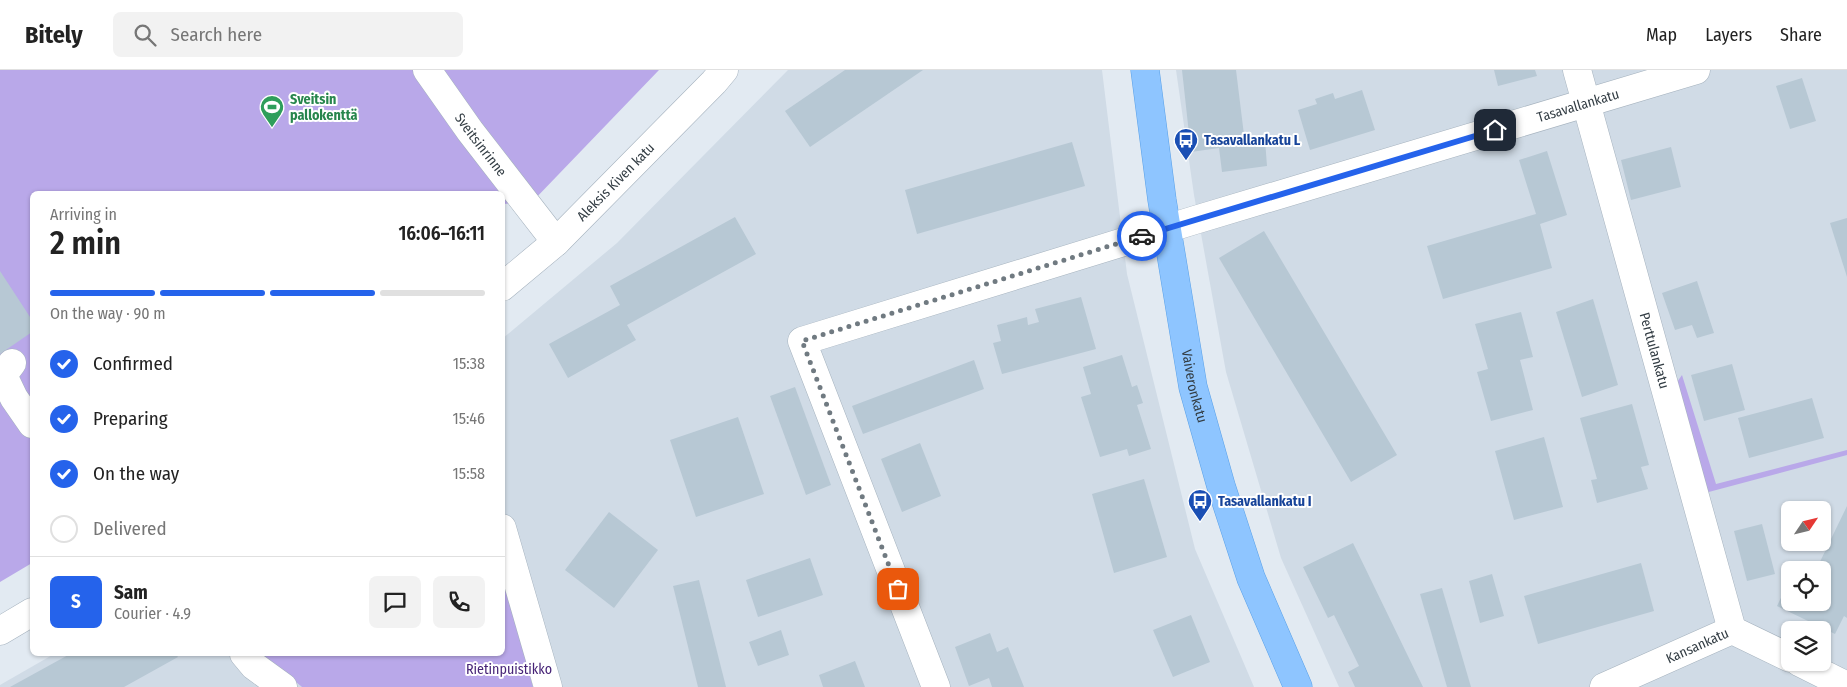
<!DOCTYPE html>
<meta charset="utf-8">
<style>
body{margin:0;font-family:"Fira Sans Condensed",sans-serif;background:#f2f2f2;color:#222;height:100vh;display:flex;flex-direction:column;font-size:19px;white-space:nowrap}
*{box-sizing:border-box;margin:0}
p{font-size:16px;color:#767676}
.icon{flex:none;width:28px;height:28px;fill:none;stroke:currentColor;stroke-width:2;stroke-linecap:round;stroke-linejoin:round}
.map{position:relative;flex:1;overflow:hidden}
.sheet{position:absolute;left:30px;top:121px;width:475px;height:465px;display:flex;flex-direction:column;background:#fff;border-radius:8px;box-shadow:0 1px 4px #0004}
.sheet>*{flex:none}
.needle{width:32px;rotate:55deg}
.buttons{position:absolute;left:1781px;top:431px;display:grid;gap:10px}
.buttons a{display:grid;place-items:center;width:50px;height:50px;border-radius:8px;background:#fff;box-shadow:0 1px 4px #0004;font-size:25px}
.pin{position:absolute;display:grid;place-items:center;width:42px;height:42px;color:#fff;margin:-21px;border-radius:10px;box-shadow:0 2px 8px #0006}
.courier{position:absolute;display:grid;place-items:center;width:50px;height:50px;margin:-25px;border:4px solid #2563eb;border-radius:50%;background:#fff;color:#222;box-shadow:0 1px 6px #0007}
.headline em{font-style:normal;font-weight:600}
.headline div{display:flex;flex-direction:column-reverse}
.headline{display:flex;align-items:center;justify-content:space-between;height:85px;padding:0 20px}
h1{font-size:32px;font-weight:600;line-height:38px}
.bar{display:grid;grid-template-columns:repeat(4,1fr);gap:8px 5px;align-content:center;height:60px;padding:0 20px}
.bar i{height:6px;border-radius:4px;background:#e0e0e0}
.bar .on{background:#2563eb}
.bar p{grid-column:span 4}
.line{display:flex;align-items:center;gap:12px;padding:0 20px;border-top:1px solid #e0e0e0}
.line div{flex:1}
.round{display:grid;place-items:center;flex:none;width:52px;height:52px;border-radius:8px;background:#f2f2f2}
ol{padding:0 20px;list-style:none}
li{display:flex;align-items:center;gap:15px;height:55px}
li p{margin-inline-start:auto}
li .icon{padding:5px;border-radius:50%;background:#2563eb;color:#fff;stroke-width:4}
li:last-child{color:#767676}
li i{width:28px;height:28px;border:2px solid #e0e0e0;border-radius:50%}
header{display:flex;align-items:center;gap:30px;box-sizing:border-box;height:70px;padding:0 25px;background:#fff;border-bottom:1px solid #e0e0e0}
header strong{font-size:24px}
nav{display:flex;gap:28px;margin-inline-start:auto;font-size:18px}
.search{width:350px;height:45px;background:#f2f2f2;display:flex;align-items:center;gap:12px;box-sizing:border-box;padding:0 18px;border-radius:8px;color:#767676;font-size:19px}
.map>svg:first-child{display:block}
</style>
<header>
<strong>Bitely</strong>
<div class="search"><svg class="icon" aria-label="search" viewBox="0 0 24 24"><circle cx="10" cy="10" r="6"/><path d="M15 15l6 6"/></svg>Search here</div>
<nav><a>Map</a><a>Layers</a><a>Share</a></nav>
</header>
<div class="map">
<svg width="1847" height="617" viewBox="0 0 1847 617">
<rect width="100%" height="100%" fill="#e2eaf2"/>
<!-- residential -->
<g fill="#d0dbe6" fill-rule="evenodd">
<polygon points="788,0 1102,0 1127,204 1195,479 1254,617 533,617 503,493 502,269 617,173"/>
<path d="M1176 0H1847V617H1339L1281 488 1226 302 1194 125ZM1790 440H1822V472H1790ZM1790 500H1822V532H1790ZM1790 560H1822V592H1790Z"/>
<polygon points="54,584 261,584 302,617 0,617 0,615"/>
</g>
<!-- green -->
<g fill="#b9a8e9">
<polygon points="0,0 659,0 532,132 503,134 502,124 32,124 32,493 0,512"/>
<polygon points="1682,305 1716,414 1847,380 1847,385 1705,423 1675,315"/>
<polygon points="503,493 533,617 302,617 261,584 502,584"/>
</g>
<!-- building -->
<g fill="#b7c8d4">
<polygon points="845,0 923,0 810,77 785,41"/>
<polygon points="1182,0 1236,0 1245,73 1265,70 1267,96 1222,102 1219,78 1191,82"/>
<polygon points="1494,0 1535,0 1537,6 1498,16"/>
<polygon points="1802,8 1816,51 1790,59 1776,16"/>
<polygon points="1362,20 1375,60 1310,80 1298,40 1317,34 1315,29 1333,23 1335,29"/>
<polygon points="1072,72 1085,116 917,164 905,120"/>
<polygon points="1671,77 1681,117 1631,130 1621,90"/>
<polygon points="1547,81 1567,145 1540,154 1552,198 1443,229 1427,176 1536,144 1519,90"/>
<polygon points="735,147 756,184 627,255 636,270 568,308 549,274 620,235 610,216"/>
<polygon points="1847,148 1847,207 1830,153"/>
<polygon points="1264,161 1397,385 1351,412 1219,188"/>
<polygon points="0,201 32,250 32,262 0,284"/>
<polygon points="1697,211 1714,263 1697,268 1692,255 1675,260 1662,223"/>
<polygon points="1081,227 1096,279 1002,304 993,273 1001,271 997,255 1027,247 1028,255 1039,252 1035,239"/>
<polygon points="1593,229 1618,315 1582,327 1556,242"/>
<polygon points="1521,242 1533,287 1520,290 1533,340 1491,351 1477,302 1488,299 1475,254"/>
<polygon points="1122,285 1132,317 1137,315 1143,333 1137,335 1151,379 1129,386 1127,379 1100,387 1081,327 1091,324 1083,297"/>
<polygon points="974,290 984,319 863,364 852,336"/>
<polygon points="1732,294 1745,340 1704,351 1691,305"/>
<polygon points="795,317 831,415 806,425 770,326"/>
<polygon points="1812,328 1824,368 1749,388 1738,348"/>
<polygon points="1632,334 1649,395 1641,397 1648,419 1597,433 1591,410 1597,409 1580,348"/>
<polygon points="738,347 764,424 696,447 670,370"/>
<polygon points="1544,367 1563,437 1514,450 1495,381"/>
<polygon points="920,373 941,426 902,442 881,389"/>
<polygon points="1144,409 1167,487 1114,503 1092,424"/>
<polygon points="1847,436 1847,548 1844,546 1835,564 1777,536 1790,509 1790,532 1822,532 1822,500 1816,500"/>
<polygon points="609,442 658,480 614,538 565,500"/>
<polygon points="1762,454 1775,504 1747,511 1734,461"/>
<polygon points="1353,473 1423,617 1355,617 1348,602 1359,596 1334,545 1328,548 1303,497"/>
<polygon points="810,488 823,525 758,547 746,510"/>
<polygon points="1641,493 1654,541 1538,574 1524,526"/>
<polygon points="1492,504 1504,546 1480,553 1469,511"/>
<polygon points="699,510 726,617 698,617 673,516"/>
<polygon points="1442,518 1471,617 1447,617 1420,524"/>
<polygon points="1191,545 1210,592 1173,607 1153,560"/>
<polygon points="781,560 789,585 758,596 749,572"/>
<polygon points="990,563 997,582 1008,577 1024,617 992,617 989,608 969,616 955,577"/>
<polygon points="70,584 176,584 178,587 124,617 10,617"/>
<polygon points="855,591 865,617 823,617 819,605"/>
</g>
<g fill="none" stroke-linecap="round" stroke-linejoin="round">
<!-- minor casing -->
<g stroke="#a5b2be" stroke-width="29">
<g id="minor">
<path id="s1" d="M427 0 470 61 556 172"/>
<path id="s2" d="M1577 0 1732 560"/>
<path id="s3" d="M502 217 556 172 714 12 724 0"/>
<polyline points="12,293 3,305 14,328 32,354"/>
<polyline points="502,458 548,617"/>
<polyline points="0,561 32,542"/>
<polyline points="244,584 254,596 283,617"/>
<polyline points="1799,592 1847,616"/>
<path id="s4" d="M936 617 802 271 1195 150 1696 0"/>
<path id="s5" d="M1604 617 1732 560 1790 588"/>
</g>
</g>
<!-- major casing -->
<g stroke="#5aa1e8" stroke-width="29">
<g id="major">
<path id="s6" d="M1145 0 1162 130 1193 317 1221 416 1251 508 1298 617"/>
</g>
</g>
<!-- minor -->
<use href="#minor" stroke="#fff" stroke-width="28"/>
<!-- major -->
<use href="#major" stroke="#8ec5ff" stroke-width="28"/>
</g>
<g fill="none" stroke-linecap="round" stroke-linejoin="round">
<!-- done -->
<polyline stroke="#707a81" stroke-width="5" stroke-dasharray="0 9" points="898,519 802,271 1142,166"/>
<!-- route -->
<polyline stroke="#2563eb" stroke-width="6" points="1142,166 1495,60"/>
</g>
<!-- icons -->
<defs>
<g id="stadium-pin" transform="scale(1.25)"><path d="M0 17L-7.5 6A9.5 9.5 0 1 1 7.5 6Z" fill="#2e9e5b" stroke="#fff"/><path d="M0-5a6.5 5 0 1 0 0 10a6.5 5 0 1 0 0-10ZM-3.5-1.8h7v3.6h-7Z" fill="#fff"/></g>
<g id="bus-pin" transform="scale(1.25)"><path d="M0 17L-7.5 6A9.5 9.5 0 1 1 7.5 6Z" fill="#1a4fb4" stroke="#fff"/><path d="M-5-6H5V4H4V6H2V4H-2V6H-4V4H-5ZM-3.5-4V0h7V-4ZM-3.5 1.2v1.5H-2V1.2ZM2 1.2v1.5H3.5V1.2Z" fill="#fff"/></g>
</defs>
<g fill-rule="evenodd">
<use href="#stadium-pin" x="272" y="37"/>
<use href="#bus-pin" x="1186" y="70"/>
<use href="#bus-pin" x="1200" y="431"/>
</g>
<g text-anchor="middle" stroke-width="4" stroke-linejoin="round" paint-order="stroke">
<!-- leisure labels -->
<g font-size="14" font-weight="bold" fill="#27864d" stroke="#fff" text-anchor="start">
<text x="290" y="34">Sveitsin<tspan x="290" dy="16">pallokenttä</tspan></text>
</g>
<!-- street labels -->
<g font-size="14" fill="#333d44" stroke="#fff">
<text dy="5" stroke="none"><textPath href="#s4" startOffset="1182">Tasavallankatu</textPath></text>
<text dy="5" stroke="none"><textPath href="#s1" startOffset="92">Sveitsinrinne</textPath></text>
<text dy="5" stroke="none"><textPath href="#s3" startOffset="155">Aleksis Kiven katu</textPath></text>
<text dy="5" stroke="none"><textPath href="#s2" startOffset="291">Perttulankatu</textPath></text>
<text dy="5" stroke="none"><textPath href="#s6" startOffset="320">Vaiveronkatu</textPath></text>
<text dy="5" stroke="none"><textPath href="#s5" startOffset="102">Kansankatu</textPath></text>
</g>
<!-- transit labels -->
<g font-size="14" font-weight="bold" fill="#164399" stroke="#fff" text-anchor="start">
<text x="1204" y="75">Tasavallankatu L</text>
<text x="1218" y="436">Tasavallankatu I</text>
</g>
<!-- park labels -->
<g font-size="14" fill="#472477" stroke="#fff">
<text x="509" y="604">Rietinpuistikko</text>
</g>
</g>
</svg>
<div class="buttons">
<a><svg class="needle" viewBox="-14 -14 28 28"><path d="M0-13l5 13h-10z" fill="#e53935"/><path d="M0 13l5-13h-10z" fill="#767676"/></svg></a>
<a><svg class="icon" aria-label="locate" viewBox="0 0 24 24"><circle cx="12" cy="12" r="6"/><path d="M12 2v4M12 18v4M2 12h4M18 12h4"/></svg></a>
<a><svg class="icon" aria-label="layers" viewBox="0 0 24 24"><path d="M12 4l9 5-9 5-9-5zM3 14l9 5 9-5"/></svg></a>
</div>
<div class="pin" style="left:898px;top:519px;background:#ea580c"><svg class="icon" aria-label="bag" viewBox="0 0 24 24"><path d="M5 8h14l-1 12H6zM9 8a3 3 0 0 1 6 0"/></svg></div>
<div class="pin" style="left:1495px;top:60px;background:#1f2937"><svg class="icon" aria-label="home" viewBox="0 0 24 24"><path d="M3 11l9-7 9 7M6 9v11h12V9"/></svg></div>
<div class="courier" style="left:1142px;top:166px"><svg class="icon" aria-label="car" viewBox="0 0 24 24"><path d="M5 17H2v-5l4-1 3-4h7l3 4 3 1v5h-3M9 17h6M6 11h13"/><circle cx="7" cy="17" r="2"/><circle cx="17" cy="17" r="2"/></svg></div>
<section class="sheet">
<div class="headline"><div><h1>2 min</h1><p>Arriving in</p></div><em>16:06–16:11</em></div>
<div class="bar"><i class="on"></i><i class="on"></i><i class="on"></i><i></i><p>On the way · 90 m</p></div>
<ol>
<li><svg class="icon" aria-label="check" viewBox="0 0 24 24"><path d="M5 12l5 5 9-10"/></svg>Confirmed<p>15:38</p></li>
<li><svg class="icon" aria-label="check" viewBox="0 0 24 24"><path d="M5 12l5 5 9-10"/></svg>Preparing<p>15:46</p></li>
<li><svg class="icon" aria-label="check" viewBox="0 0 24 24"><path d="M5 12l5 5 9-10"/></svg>On the way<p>15:58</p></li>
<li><i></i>Delivered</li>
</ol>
<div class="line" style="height:90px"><b class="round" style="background:#2563eb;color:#fff">S</b><div><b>Sam</b><p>Courier · 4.9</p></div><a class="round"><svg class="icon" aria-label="chat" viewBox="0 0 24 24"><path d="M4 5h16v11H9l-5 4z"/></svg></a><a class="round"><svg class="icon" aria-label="phone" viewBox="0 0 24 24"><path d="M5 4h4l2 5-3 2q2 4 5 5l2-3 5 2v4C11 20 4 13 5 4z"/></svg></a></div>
</section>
</div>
